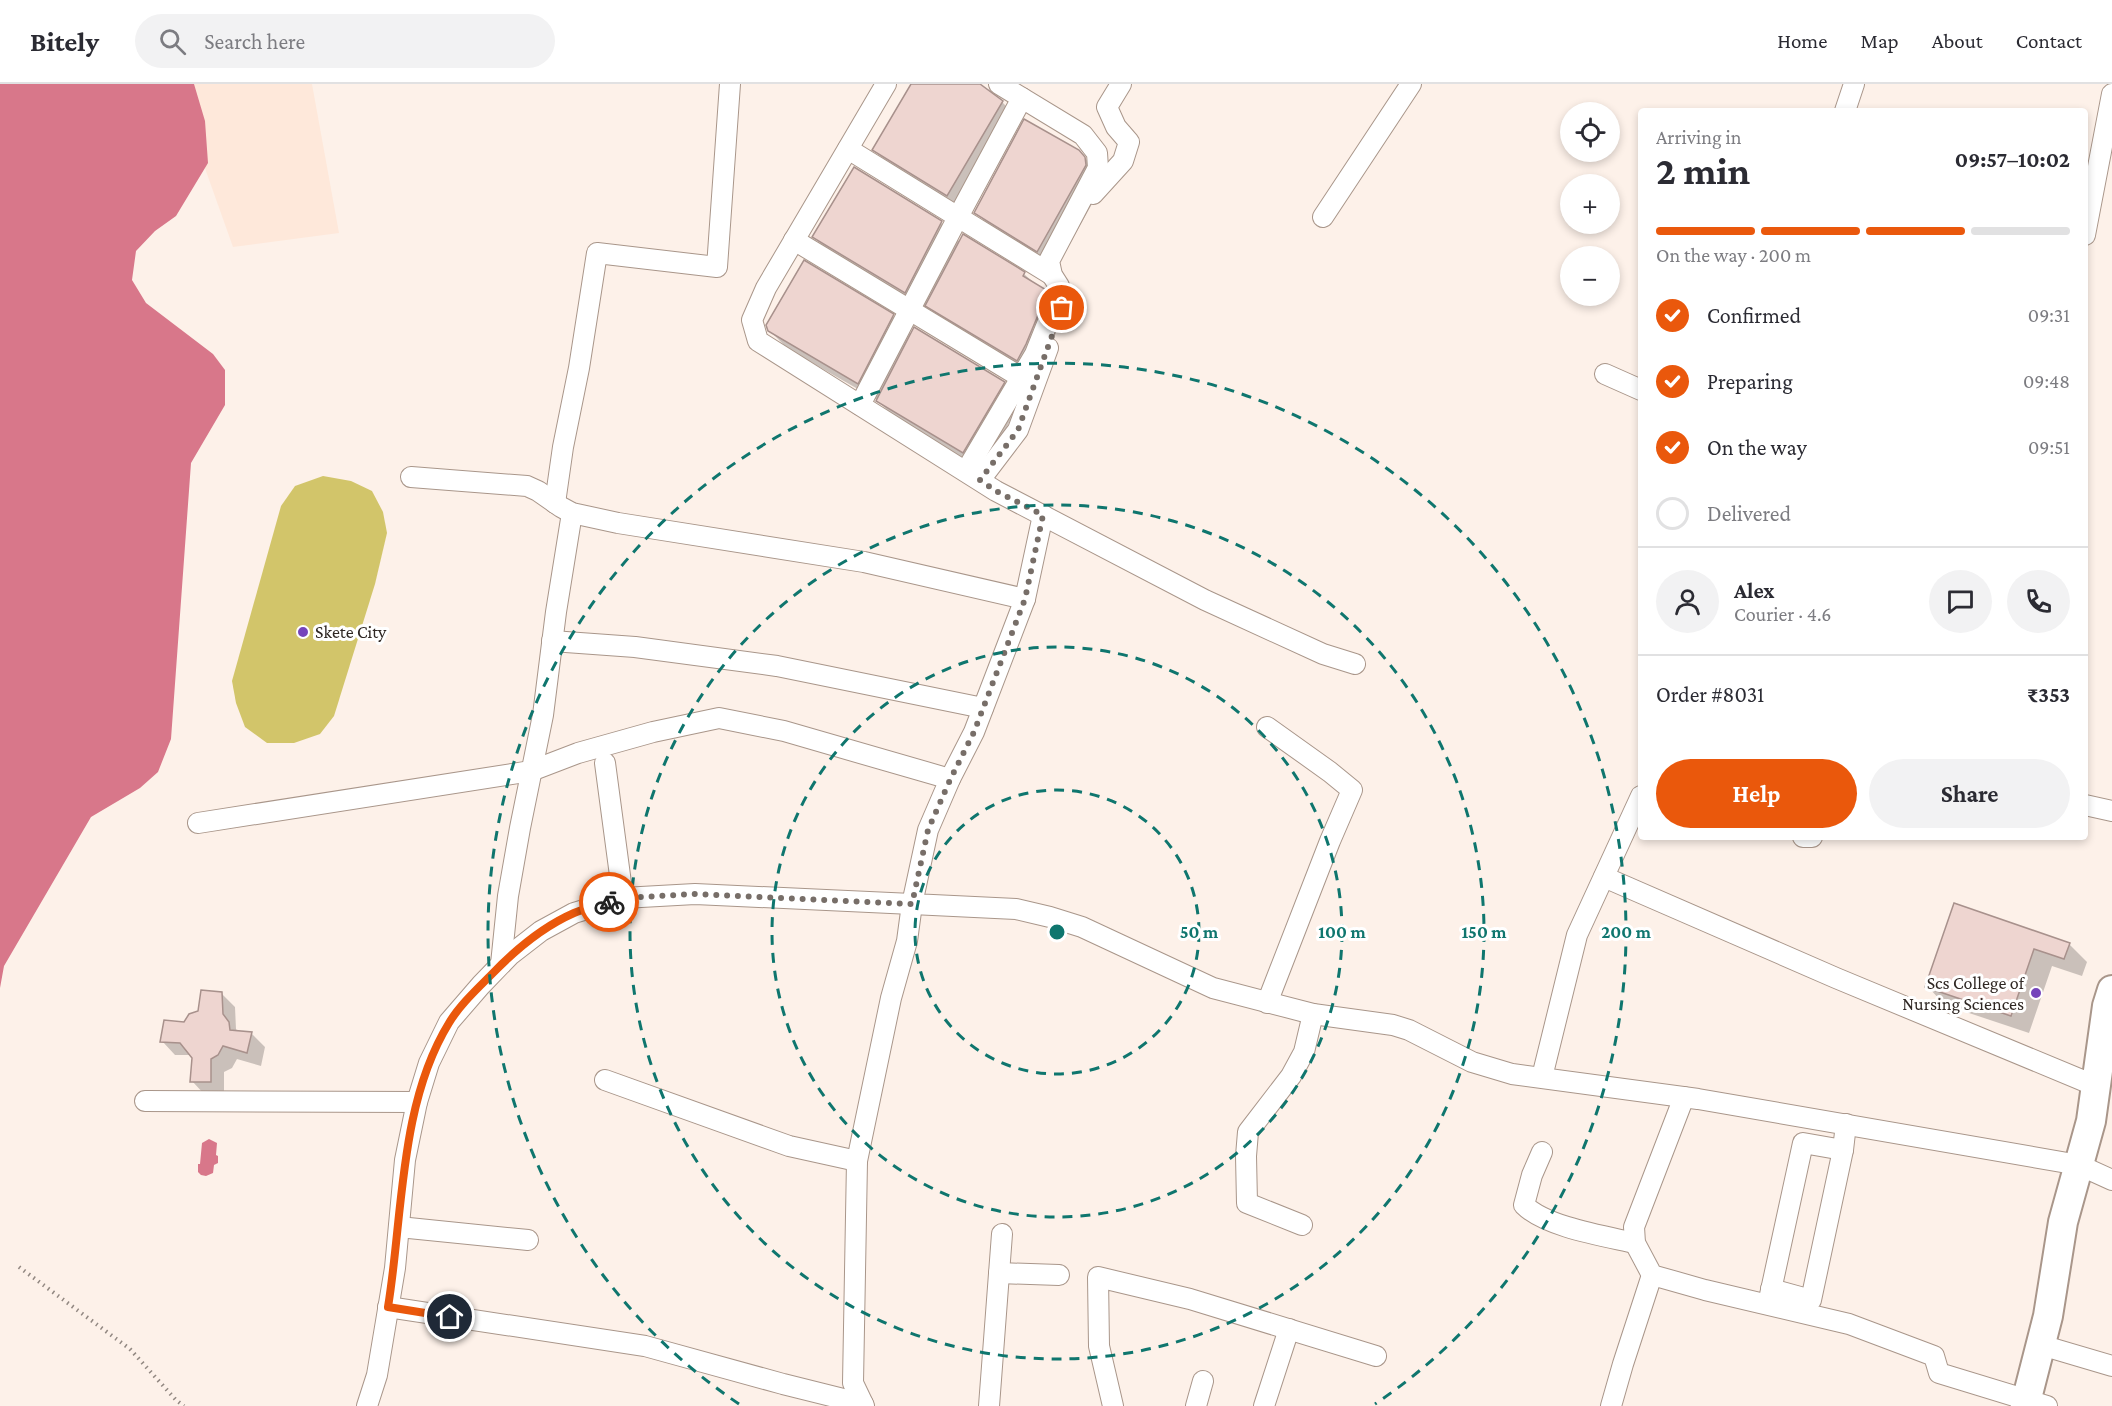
<!DOCTYPE html>
<meta charset="utf-8">
<style>
body{margin:0;font-family:"Crimson Pro",serif;background:#f2f2f3;color:#2b2b33;height:100vh;display:flex;flex-direction:column;font-size:22px;white-space:nowrap}
*{box-sizing:border-box;margin:0}
p{font-size:20px;color:#7c7c81}
.icon{flex:none;width:33px;height:33px;fill:none;stroke:currentColor;stroke-width:2;stroke-linecap:round;stroke-linejoin:round}
.map{position:relative;flex:1;overflow:hidden}
.side{position:absolute;left:1638px;top:24px;width:450px;height:732px;display:flex;flex-direction:column;background:#fff;border-radius:6px;box-shadow:0 3px 9px #0003}
.side>*{flex:none}
.fabs{position:absolute;left:1560px;top:18px;display:grid;gap:12px}
.fabs a{display:grid;place-items:center;width:60px;height:60px;border-radius:50%;background:#fff;box-shadow:0 3px 9px #0003;font-size:30px}
.pin{position:absolute;display:grid;place-items:center;width:51px;height:51px;color:#fff;margin:-26px;border:3px solid #fff;border-radius:50%;box-shadow:0 2px 6px #0007}
.courier{position:absolute;display:grid;place-items:center;width:60px;height:60px;margin:-30px;border:4px solid #ea580c;border-radius:50%;background:#fff;color:#222;box-shadow:0 2px 8px #0007}
.head em{font-style:normal;font-weight:700}
.head div{display:flex;flex-direction:column-reverse}
.head{display:flex;align-items:center;justify-content:space-between;height:102px;padding:0 18px}
h1{font-size:39px;font-weight:700;line-height:45px}
.bar{display:grid;grid-template-columns:repeat(4,1fr);gap:9px 6px;align-content:center;height:72px;padding:0 18px}
.bar i{height:8px;border-radius:4px;background:#e1e1e2}
.bar .selected{background:#ea580c}
.bar p{grid-column:span 4}
.line{display:flex;align-items:center;gap:15px;padding:0 18px;border-top:2px solid #e1e1e2}
.line div{flex:1}
.round{display:grid;place-items:center;flex:none;width:63px;height:63px;border-radius:32px;background:#f2f2f3}
ol{padding:0 18px;list-style:none}
li{display:flex;align-items:center;gap:18px;height:66px}
li p{margin-inline-start:auto}
li .icon{padding:6px;border-radius:50%;background:#ea580c;color:#fff;stroke-width:4}
li:last-child{color:#7c7c81}
li i{width:33px;height:33px;border:3px solid #e1e1e2;border-radius:50%}
.action{display:flex;gap:12px;margin-top:auto;padding:12px 18px}
.action a{flex:1;height:69px;border-radius:36px;background:#ea580c;color:#fff;font-size:24px;font-weight:700;line-height:69px;text-align:center}
.action a+a{background:#f2f2f3;color:#2b2b33}
header{display:flex;align-items:center;gap:36px;box-sizing:border-box;height:84px;padding:0 30px;background:#fff;border-bottom:2px solid #e1e1e2}
header strong{font-size:28px}
nav{display:flex;gap:33px;margin-inline-start:auto;font-size:21px}
.search{width:420px;height:54px;background:#f2f2f3;display:flex;align-items:center;gap:15px;box-sizing:border-box;padding:0 21px;border-radius:33px;color:#7c7c81;font-size:22px}
.map>svg:first-child{display:block}
</style>
<header>
<strong>Bitely</strong>
<div class="search"><svg class="icon" aria-label="search" viewBox="0 0 24 24"><circle cx="10" cy="10" r="6"/><path d="M15 15l6 6"/></svg>Search here</div>
<nav><a>Home</a><a>Map</a><a>About</a><a>Contact</a></nav>
</header>
<div class="map">
<svg width="2112" height="1322" viewBox="0 0 2112 1322">
<rect width="100%" height="100%" fill="#fdf1e9"/>
<!-- built -->
<polygon fill="#fee8da" points="175,0 312,0 339,149 233,163"/>
<!-- green -->
<polygon fill="#d2c56a" points="323,392 351,397 372,407 383,428 387,449 375,500 334,632 320,650 294,659 267,659 245,643 236,619 232,597 281,422 295,402"/>
<!-- water -->
<g fill="#d8778a">
<polygon points="0,0 194,0 205,37 208,79 176,132 155,147 136,167 132,196 146,219 213,270 225,286 225,321 191,379 171,655 158,688 140,704 91,733 4,882 0,904"/>
<polygon points="209,1055 217,1059 216,1071 218,1072 218,1079 214,1081 213,1089 206,1092 201,1091 198,1088 198,1080 200,1080 202,1059"/>
</g>
<!-- shadow -->
<g fill="#0003">
<polygon points="913,0 977,0 1002,18 1020,36 965,129 892,84 874,66"/>
<polygon points="1078,67 1097,86 1103,100 1056,185 994,147 976,128"/>
<polygon points="854,85 941,139 960,158 1024,190 1065,226 1044,279 1035,294 945,239 926,220 923,226 832,171 814,153"/>
<polygon points="893,232 912,251 1004,299 1022,317 981,386 896,335 877,316 788,265 769,246"/>
<polygon points="1955,821 2069,860 2087,878 2082,892 2052,882 2029,949 1945,921 1927,902"/>
<polygon points="221,909 235,923 236,945 238,948 252,950 265,963 261,982 237,975 232,984 224,988 224,1011 205,1011 192,997 193,974 192,971 175,971 162,957"/>
</g>
<!-- building -->
<g fill="#eed5d0" stroke="#a8918c" stroke-width="1.5">
<polygon points="911,0 980,0 1003,17 947,112 872,66"/>
<polygon points="1024,35 1079,66 1085,73 1086,81 1037,168 974,129"/>
<polygon points="854,83 942,137 905,209 812,153"/>
<polygon points="963,150 1025,188 1023,192 1048,207 1026,260 1017,277 925,222"/>
<polygon points="804,176 894,230 858,300 768,247 766,241"/>
<polygon points="914,243 1005,298 963,369 876,317"/>
<polygon points="1954,819 2070,859 2064,875 2034,865 2011,932 1925,903"/>
<polygon points="201,906 222,908 223,930 229,938 230,946 252,948 247,969 223,962 218,971 211,975 211,998 190,998 192,974 180,959 160,958 164,936 184,938 189,930 198,927"/>
</g>
<g fill="none" stroke-linecap="round" stroke-linejoin="round">
<!-- street casing -->
<g stroke="#a9968a" stroke-width="22">
<g id="street">
<polyline points="886,0 766,204 752,236 758,257 996,407 1205,516 1323,570 1355,580"/>
<polyline points="1022,14 958,133 1052,191"/>
<polyline points="1845,27 1854,0"/>
<polyline points="848,65 958,133 860,321"/>
<polyline points="1093,110 1123,77 1129,58 1116,43 1107,23 1121,0"/>
<polyline points="1323,133 1411,0"/>
<polyline points="2085,151 2112,10"/>
<polyline points="794,156 1022,294"/>
<polyline points="1605,290 1641,306"/>
<polyline points="966,387 1035,270 1060,208 1059,202 1052,191 1049,177 1098,84 1097,69 1083,51 999,0"/>
<polyline points="411,393 527,402 538,407 561,423 572,429 618,439 864,478 1025,515"/>
<polyline points="980,396 1018,346 1048,264"/>
<polyline points="555,419 563,363 579,284 597,169 717,183 730,0"/>
<polyline points="1043,431 1025,515 974,648 950,695 928,746 912,820 1016,825 1050,833 1082,843 1213,904 1313,930 1393,941 1409,946 1472,978 1512,990 1698,1015 2079,1081 2112,1096"/>
<polyline points="552,557 635,563 777,582 983,624"/>
<polyline points="1267,643 1330,688 1352,706 1330,757 1267,919"/>
<polyline points="605,679 623,814"/>
<polyline points="2085,721 2112,727"/>
<polyline points="198,739 531,687 578,669 653,648 719,634 784,647 950,695"/>
<polyline points="1803,753 1812,753"/>
<polyline points="1604,793 1836,894 2096,1002"/>
<polyline points="501,880 508,812 520,744 543,631 556,528 572,429"/>
<polyline points="1542,993 1577,851 1641,712"/>
<polyline points="605,996 789,1062 857,1077"/>
<polyline points="1684,1013 1634,1143 1635,1159 1652,1191 1705,1206 1849,1240 1934,1272 1939,1289 2047,1322"/>
<polyline points="145,1017 417,1018"/>
<path d="M1542 1068 1532 1091 1524 1121C1546 1143 1604 1152 1635 1159"/>
<polyline points="1302,1141 1247,1119 1246,1072 1248,1048 1291,992 1304,968 1313,930"/>
<polyline points="399,1143 528,1156"/>
<polyline points="999,1189 1059,1191"/>
<polyline points="1771,1205 1811,1216 1843,1066"/>
<polyline points="1768,1220 1803,1059 1843,1066 1846,1040"/>
<polyline points="388,1223 645,1262 783,1300 863,1320"/>
<polyline points="2041,1261 2112,1282"/>
<polyline points="367,1322 377,1291 395,1184 405,1076 417,1018 429,979 449,938 481,901 510,871 541,847 574,829 623,814 695,810 912,820 907,857 891,914 857,1077 853,1299 864,1322"/>
<polyline points="989,1322 1002,1150"/>
<polyline points="1113,1322 1099,1262 1098,1193 1190,1215 1376,1272"/>
<polyline points="1196,1322 1203,1297"/>
<polyline points="1264,1322 1289,1245"/>
<polyline points="1611,1322 1623,1280 1652,1191"/>
</g>
</g>
<!-- secondary casing -->
<g stroke="#a9968a" stroke-width="32">
<polyline id="secondary" points="2025,1322 2048,1232 2063,1138 2091,1037 2107,922 2112,906"/>
</g>
<!-- path -->
<polyline stroke="#928882" stroke-width="4" stroke-dasharray="1.5 4.5" stroke-linecap="butt" points="19,1183 130,1265 176,1316 184,1322"/>
<!-- street -->
<use href="#street" stroke="#fff" stroke-width="20"/>
<!-- secondary -->
<use href="#secondary" stroke="#fff" stroke-width="28"/>
</g>
<g fill="none" stroke-linecap="round" stroke-linejoin="round">
<!-- done -->
<polyline stroke="#776e68" stroke-width="6" stroke-dasharray="0 10.8" points="609,818 623,814 695,810 912,820 928,746 950,696 974,648 1025,515 1043,431 996,407 980,396 1018,346 1062,224"/>
<!-- route -->
<path stroke="#ea580c" stroke-width="8" d="M450 1233 388 1223C403 1132 399 1020 449 939 459 922 476 906 491 891 515 866 542 843 574 829 586 824 598 822 609 818"/>
</g>
<!-- distance rings -->
<g fill="none" stroke="#0f766e" stroke-width="3" stroke-dasharray="10 8">
<circle cx="1057" cy="848" r="142"/>
<circle cx="1057" cy="848" r="285"/>
<circle cx="1057" cy="848" r="427"/>
<path d="M739 1320A569 569 0 1 1 1375 1320"/>
</g>
<!-- markers -->
<g fill="#7544bb" stroke="#fff" stroke-width="2">
<circle cx="303" cy="548" r="6"/>
<circle cx="2036" cy="909" r="6"/>
</g>
<g text-anchor="middle" stroke-width="6" stroke-linejoin="round" paint-order="stroke">
<!-- poi labels -->
<g font-size="18" fill="#2f2723" stroke="#fff" text-anchor="start">
<text x="315" y="554">Skete City</text>
<text x="2024" y="905" text-anchor="end">Scs College of<tspan x="2024" dy="21">Nursing Sciences</tspan></text>
</g>
</g>
<circle cx="1057" cy="848" r="9" fill="#0f766e" stroke="#fff" stroke-width="3"/>
<g font-size="18" text-anchor="middle" font-weight="bold" fill="#0f766e" stroke="#fff" stroke-width="6" stroke-linejoin="round" paint-order="stroke">
<text x="1199" y="854">50 m</text>
<text x="1342" y="854">100 m</text>
<text x="1484" y="854">150 m</text>
<text x="1626" y="854">200 m</text>
</g>
</svg>
<div class="fabs">
<a><svg class="icon" aria-label="locate" viewBox="0 0 24 24"><circle cx="12" cy="12" r="6"/><path d="M12 2v4M12 18v4M2 12h4M18 12h4"/></svg></a>
<a>+</a>
<a>−</a>
</div>
<div class="pin" style="left:1062px;top:224px;background:#ea580c"><svg class="icon" aria-label="bag" viewBox="0 0 24 24"><path d="M5 8h14l-1 12H6zM9 8a3 3 0 0 1 6 0"/></svg></div>
<div class="pin" style="left:450px;top:1233px;background:#1f2937"><svg class="icon" aria-label="home" viewBox="0 0 24 24"><path d="M3 11l9-7 9 7M6 9v11h12V9"/></svg></div>
<div class="courier" style="left:609px;top:818px"><svg class="icon" aria-label="bike" viewBox="0 0 24 24"><circle cx="6" cy="16" r="4"/><circle cx="18" cy="16" r="4"/><path d="M6 16l4-8h5l3 8M10 8l3 8H6M13 5h3"/></svg></div>
<section class="side">
<div class="head"><div><h1>2 min</h1><p>Arriving in</p></div><em>09:57–10:02</em></div>
<div class="bar"><i class="selected"></i><i class="selected"></i><i class="selected"></i><i></i><p>On the way · 200 m</p></div>
<ol>
<li><svg class="icon" aria-label="check" viewBox="0 0 24 24"><path d="M5 12l5 5 9-10"/></svg>Confirmed<p>09:31</p></li>
<li><svg class="icon" aria-label="check" viewBox="0 0 24 24"><path d="M5 12l5 5 9-10"/></svg>Preparing<p>09:48</p></li>
<li><svg class="icon" aria-label="check" viewBox="0 0 24 24"><path d="M5 12l5 5 9-10"/></svg>On the way<p>09:51</p></li>
<li><i></i>Delivered</li>
</ol>
<div class="line" style="height:108px"><a class="round"><svg class="icon" aria-label="person" viewBox="0 0 24 24"><circle cx="12" cy="8" r="4"/><path d="M4 21q1-7 8-7t8 7"/></svg></a><div><b>Alex</b><p>Courier · 4.6</p></div><a class="round"><svg class="icon" aria-label="chat" viewBox="0 0 24 24"><path d="M4 5h16v11H9l-5 4z"/></svg></a><a class="round"><svg class="icon" aria-label="phone" viewBox="0 0 24 24"><path d="M5 4h4l2 5-3 2q2 4 5 5l2-3 5 2v4C11 20 4 13 5 4z"/></svg></a></div>
<div class="line" style="height:78px"><div>Order #8031</div><b>₹353</b></div>
<div class="action"><a>Help</a><a>Share</a></div>
</section>
</div>
